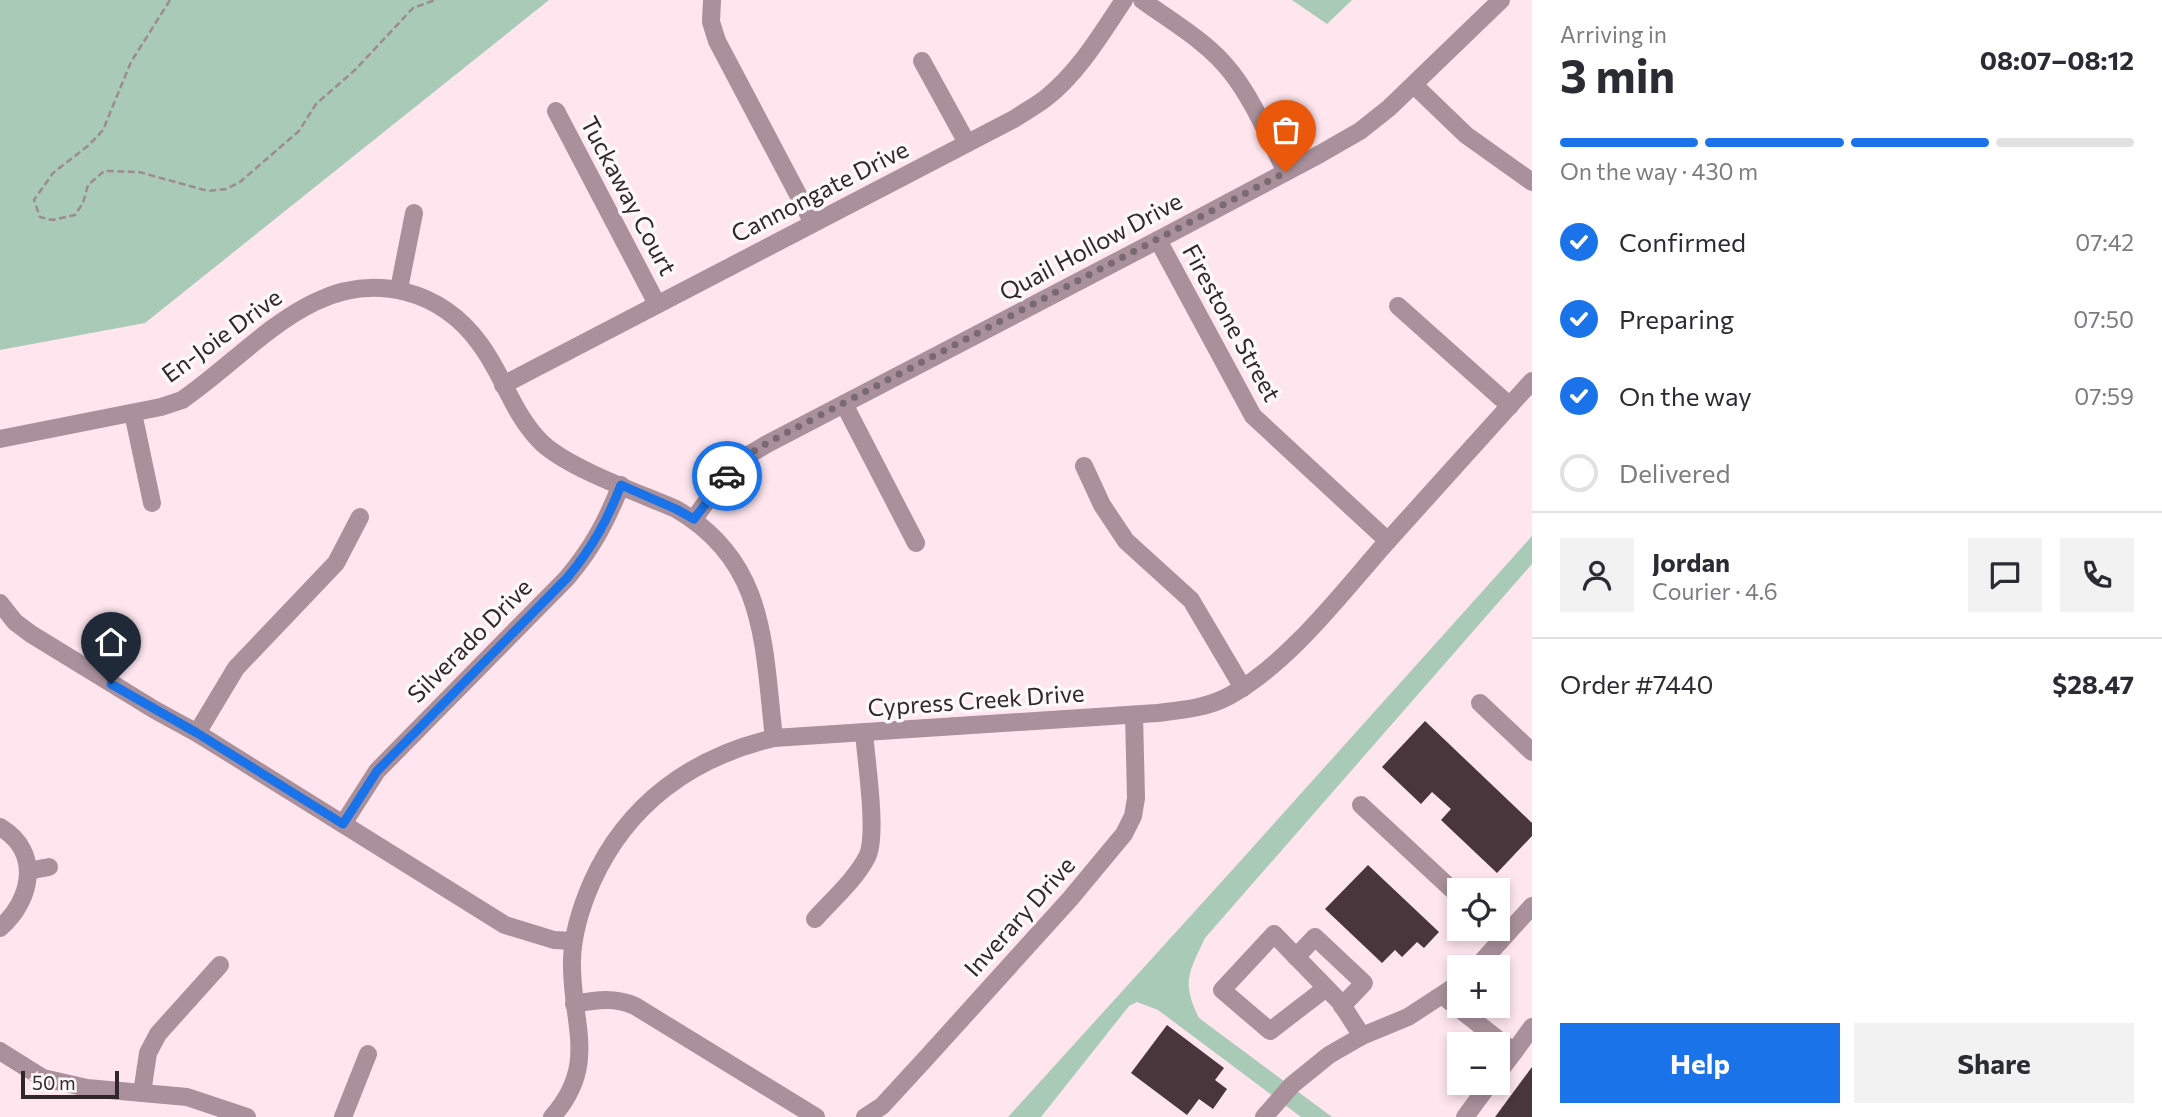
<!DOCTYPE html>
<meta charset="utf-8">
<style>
body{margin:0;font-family:Commissioner,sans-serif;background:#f2f2f3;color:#2b2b33;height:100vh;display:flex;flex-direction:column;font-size:26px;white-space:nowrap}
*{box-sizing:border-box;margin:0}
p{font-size:23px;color:#7c7c81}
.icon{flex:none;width:38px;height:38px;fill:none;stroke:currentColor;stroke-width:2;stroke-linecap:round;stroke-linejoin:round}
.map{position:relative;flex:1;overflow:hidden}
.details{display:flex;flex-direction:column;background:#fff;width:630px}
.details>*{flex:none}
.fabs{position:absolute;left:1447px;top:878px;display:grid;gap:14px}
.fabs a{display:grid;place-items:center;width:63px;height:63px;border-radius:0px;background:#fff;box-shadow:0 4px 10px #0003;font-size:35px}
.scale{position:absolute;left:21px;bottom:18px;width:98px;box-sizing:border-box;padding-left:7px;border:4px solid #31272b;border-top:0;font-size:19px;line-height:24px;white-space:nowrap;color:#31272b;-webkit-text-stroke:5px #fdf8fa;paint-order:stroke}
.pin{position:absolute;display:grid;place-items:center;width:60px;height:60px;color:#fff;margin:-72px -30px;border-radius:50% 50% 50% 0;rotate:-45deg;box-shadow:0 0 7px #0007}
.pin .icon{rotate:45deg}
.courier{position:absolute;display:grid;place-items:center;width:70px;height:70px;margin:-35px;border:5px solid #1a73e8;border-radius:50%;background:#fff;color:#222;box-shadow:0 2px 9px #0007}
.head em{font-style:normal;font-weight:700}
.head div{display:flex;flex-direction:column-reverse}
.head{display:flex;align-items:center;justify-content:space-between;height:119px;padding:0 28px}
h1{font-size:46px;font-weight:700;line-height:52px}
.bar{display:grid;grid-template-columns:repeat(4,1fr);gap:10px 7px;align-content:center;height:84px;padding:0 28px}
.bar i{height:9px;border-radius:5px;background:#e1e1e2}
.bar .on{background:#1a73e8}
.bar p{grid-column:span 4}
.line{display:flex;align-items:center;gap:18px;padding:0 28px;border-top:2px solid #e1e1e2}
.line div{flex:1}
.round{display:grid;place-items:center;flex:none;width:74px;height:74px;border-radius:0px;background:#f2f2f3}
ol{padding:0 28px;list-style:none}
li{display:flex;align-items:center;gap:21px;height:77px}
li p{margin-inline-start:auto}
li .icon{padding:7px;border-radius:50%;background:#1a73e8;color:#fff;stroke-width:4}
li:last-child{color:#7c7c81}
li i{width:38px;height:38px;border:4px solid #e1e1e2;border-radius:50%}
.cta{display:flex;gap:14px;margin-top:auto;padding:14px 28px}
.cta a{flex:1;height:80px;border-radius:0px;background:#1a73e8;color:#fff;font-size:28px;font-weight:700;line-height:80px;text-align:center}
.cta a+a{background:#f2f2f3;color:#2b2b33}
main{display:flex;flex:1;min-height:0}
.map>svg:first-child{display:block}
</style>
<main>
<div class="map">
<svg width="1532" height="1117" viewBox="0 0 1532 1117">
<rect width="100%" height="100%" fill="#fee5ee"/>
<!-- green -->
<g fill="#a9cab6">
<polygon points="0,0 549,0 145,323 0,350"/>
<polygon points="1292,0 1352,0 1327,24"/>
<path d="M1532 536V564L1205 938C1189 972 1181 982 1199 1018L1332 1117H1301L1158 1010 1137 1002 1129 1006 1041 1117H1008L1235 867Z"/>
</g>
<!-- building -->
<g fill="#49363d">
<polygon points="1425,721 1532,823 1532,836 1497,873 1441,820 1451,809 1432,792 1421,804 1382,767"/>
<polygon points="1368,865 1439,932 1424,948 1417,942 1402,957 1395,950 1382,963 1325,909"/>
<polygon points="1167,1025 1224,1068 1215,1080 1227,1089 1213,1109 1199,1099 1187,1115 1131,1073"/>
<polygon points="1532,1067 1532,1117 1495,1117"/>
</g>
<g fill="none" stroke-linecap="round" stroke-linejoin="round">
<!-- path -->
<polyline stroke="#9d8b92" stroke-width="2.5" stroke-dasharray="7 3.5" stroke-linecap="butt" points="170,0 131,62 103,130 89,145 53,173 34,200 40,217 52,220 75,215 83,203 88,185 104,171 139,172 208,191 226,189 240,182 299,131 316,104 355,70 413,8 435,0"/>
<!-- minor -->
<g stroke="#a9909a" stroke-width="18">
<polyline points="712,0 711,22 717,41 813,223"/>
<path d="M1142 0C1172 22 1208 42 1231 72 1254 101 1269 139 1286 172"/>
<polyline points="922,61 967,143"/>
<polyline points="1414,85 1466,135 1532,182"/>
<polyline points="556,111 657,304"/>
<polyline points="1158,240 1253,416 1388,541"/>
<polyline points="399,289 414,213"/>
<polyline points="1398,306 1510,406"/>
<path d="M503 385 1014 119C1024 112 1036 106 1046 98 1079 72 1101 34 1124 0"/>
<polyline points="844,404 916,543"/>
<polyline points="133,413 152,503"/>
<path d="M0 439 161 407 182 400C226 370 267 325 315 302 375 273 441 290 480 344 504 376 513 415 542 443 570 469 639 493 676 509 767 562 763 644 774 738"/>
<polyline points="1084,466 1102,505 1126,541 1191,600 1243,688"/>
<polyline points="694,519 719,484 740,460 767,444 1158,240 1320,154 1360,131 1389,108 1501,0"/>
<polyline points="0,603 15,622 31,634 155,710 197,733 505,925 554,940 573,941"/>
<polyline points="1480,703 1532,752"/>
<polyline points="197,733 236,668 336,563 360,517"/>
<polyline points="1361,805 1460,897"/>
<path d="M343 824 377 771 567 578C593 547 606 522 621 485"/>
<path d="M0 827C42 852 32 900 0 928"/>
<polyline points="28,871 49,867"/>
<path d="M815 919C833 899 855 880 867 857 878 837 866 759 864 733"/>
<polyline points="1296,957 1315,937 1364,983 1342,1006"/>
<polyline points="1476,968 1532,906"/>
<polyline points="1326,988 1270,1031 1222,990 1274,934 1340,1002 1362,1036"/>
<polyline points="1443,996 1514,1052 1532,1027"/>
<path d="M574 1004C597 1000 614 997 635 1006L816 1117"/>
<polyline points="0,1051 43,1078 87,1088 187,1097 247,1117"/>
<polyline points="1498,1073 1514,1052"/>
<polyline points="142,1093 148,1053 158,1034 220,965"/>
<polyline points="343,1117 368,1054"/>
<path d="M552 1117C600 1063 570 1022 572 959 573 932 581 907 592 882 627 804 692 757 774 738L1157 713C1182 710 1207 708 1229 696 1288 664 1341 594 1385 544 1434 489 1483 435 1532 381"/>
<polyline points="865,1117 882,1106 928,1056 1070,899 1124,834 1133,816 1136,798 1134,715"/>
<polyline points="1264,1117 1292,1085 1329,1055 1362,1036 1408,1017 1460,983"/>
<polyline points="1465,1117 1490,1083"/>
</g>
</g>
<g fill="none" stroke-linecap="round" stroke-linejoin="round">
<!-- done -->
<polyline stroke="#796a6f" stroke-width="7" stroke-dasharray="0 12.6" points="727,476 740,460 767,443 1286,172"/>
<!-- route -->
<path stroke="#1a73e8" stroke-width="9" d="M111 684 197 733 343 824 377 771 567 578C592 548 607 521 621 485L676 509 694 519 727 476"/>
</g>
<g text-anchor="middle" stroke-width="7" stroke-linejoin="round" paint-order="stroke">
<!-- street labels -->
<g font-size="24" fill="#31272b" stroke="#fdf8fa">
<text transform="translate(820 192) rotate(-27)" y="8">Cannongate Drive</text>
<text transform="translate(628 196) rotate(62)" y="8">Tuckaway Court</text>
<text transform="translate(1091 247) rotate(-28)" y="8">Quail Hollow Drive</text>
<text transform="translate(1231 323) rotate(61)" y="8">Firestone Street</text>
<text transform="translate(222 336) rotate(-36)" y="8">En-Joie Drive</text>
<text transform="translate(470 641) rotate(-45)" y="8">Silverado Drive</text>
<text transform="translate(976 701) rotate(-4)" y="8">Cypress Creek Drive</text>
<text transform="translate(1020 917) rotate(-48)" y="8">Inverary Drive</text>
</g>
</g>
</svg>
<div class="fabs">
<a><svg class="icon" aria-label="locate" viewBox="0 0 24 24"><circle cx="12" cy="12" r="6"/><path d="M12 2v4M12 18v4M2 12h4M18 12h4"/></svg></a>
<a>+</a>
<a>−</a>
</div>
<div class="scale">50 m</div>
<div class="pin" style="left:1286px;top:172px;background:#ea580c"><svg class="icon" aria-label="bag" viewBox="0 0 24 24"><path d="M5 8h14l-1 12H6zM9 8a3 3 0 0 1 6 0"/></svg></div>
<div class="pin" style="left:111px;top:684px;background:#1f2937"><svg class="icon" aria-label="home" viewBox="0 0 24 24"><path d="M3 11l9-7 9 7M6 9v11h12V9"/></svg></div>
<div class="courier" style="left:727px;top:476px"><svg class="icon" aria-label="car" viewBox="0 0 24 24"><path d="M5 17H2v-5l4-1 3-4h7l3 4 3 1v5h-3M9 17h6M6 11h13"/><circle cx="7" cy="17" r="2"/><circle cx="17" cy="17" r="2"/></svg></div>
</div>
<section class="details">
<div class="head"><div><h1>3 min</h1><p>Arriving in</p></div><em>08:07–08:12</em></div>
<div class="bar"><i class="on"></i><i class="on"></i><i class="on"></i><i></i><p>On the way · 430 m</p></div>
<ol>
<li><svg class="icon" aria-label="check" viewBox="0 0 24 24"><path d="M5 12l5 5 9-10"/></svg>Confirmed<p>07:42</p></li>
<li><svg class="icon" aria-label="check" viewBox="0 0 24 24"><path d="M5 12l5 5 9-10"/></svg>Preparing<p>07:50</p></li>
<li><svg class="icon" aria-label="check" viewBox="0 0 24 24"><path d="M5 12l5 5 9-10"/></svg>On the way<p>07:59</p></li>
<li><i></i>Delivered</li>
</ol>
<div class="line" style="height:126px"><a class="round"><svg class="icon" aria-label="person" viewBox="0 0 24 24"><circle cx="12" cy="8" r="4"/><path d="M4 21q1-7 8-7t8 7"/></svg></a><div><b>Jordan</b><p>Courier · 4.6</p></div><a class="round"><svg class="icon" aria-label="chat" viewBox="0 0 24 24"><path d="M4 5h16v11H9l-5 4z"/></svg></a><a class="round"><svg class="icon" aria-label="phone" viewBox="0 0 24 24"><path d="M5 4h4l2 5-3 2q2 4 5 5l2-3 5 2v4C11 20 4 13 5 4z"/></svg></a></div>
<div class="line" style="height:91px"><div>Order #7440</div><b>$28.47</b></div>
<div class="cta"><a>Help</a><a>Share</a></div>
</section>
</main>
